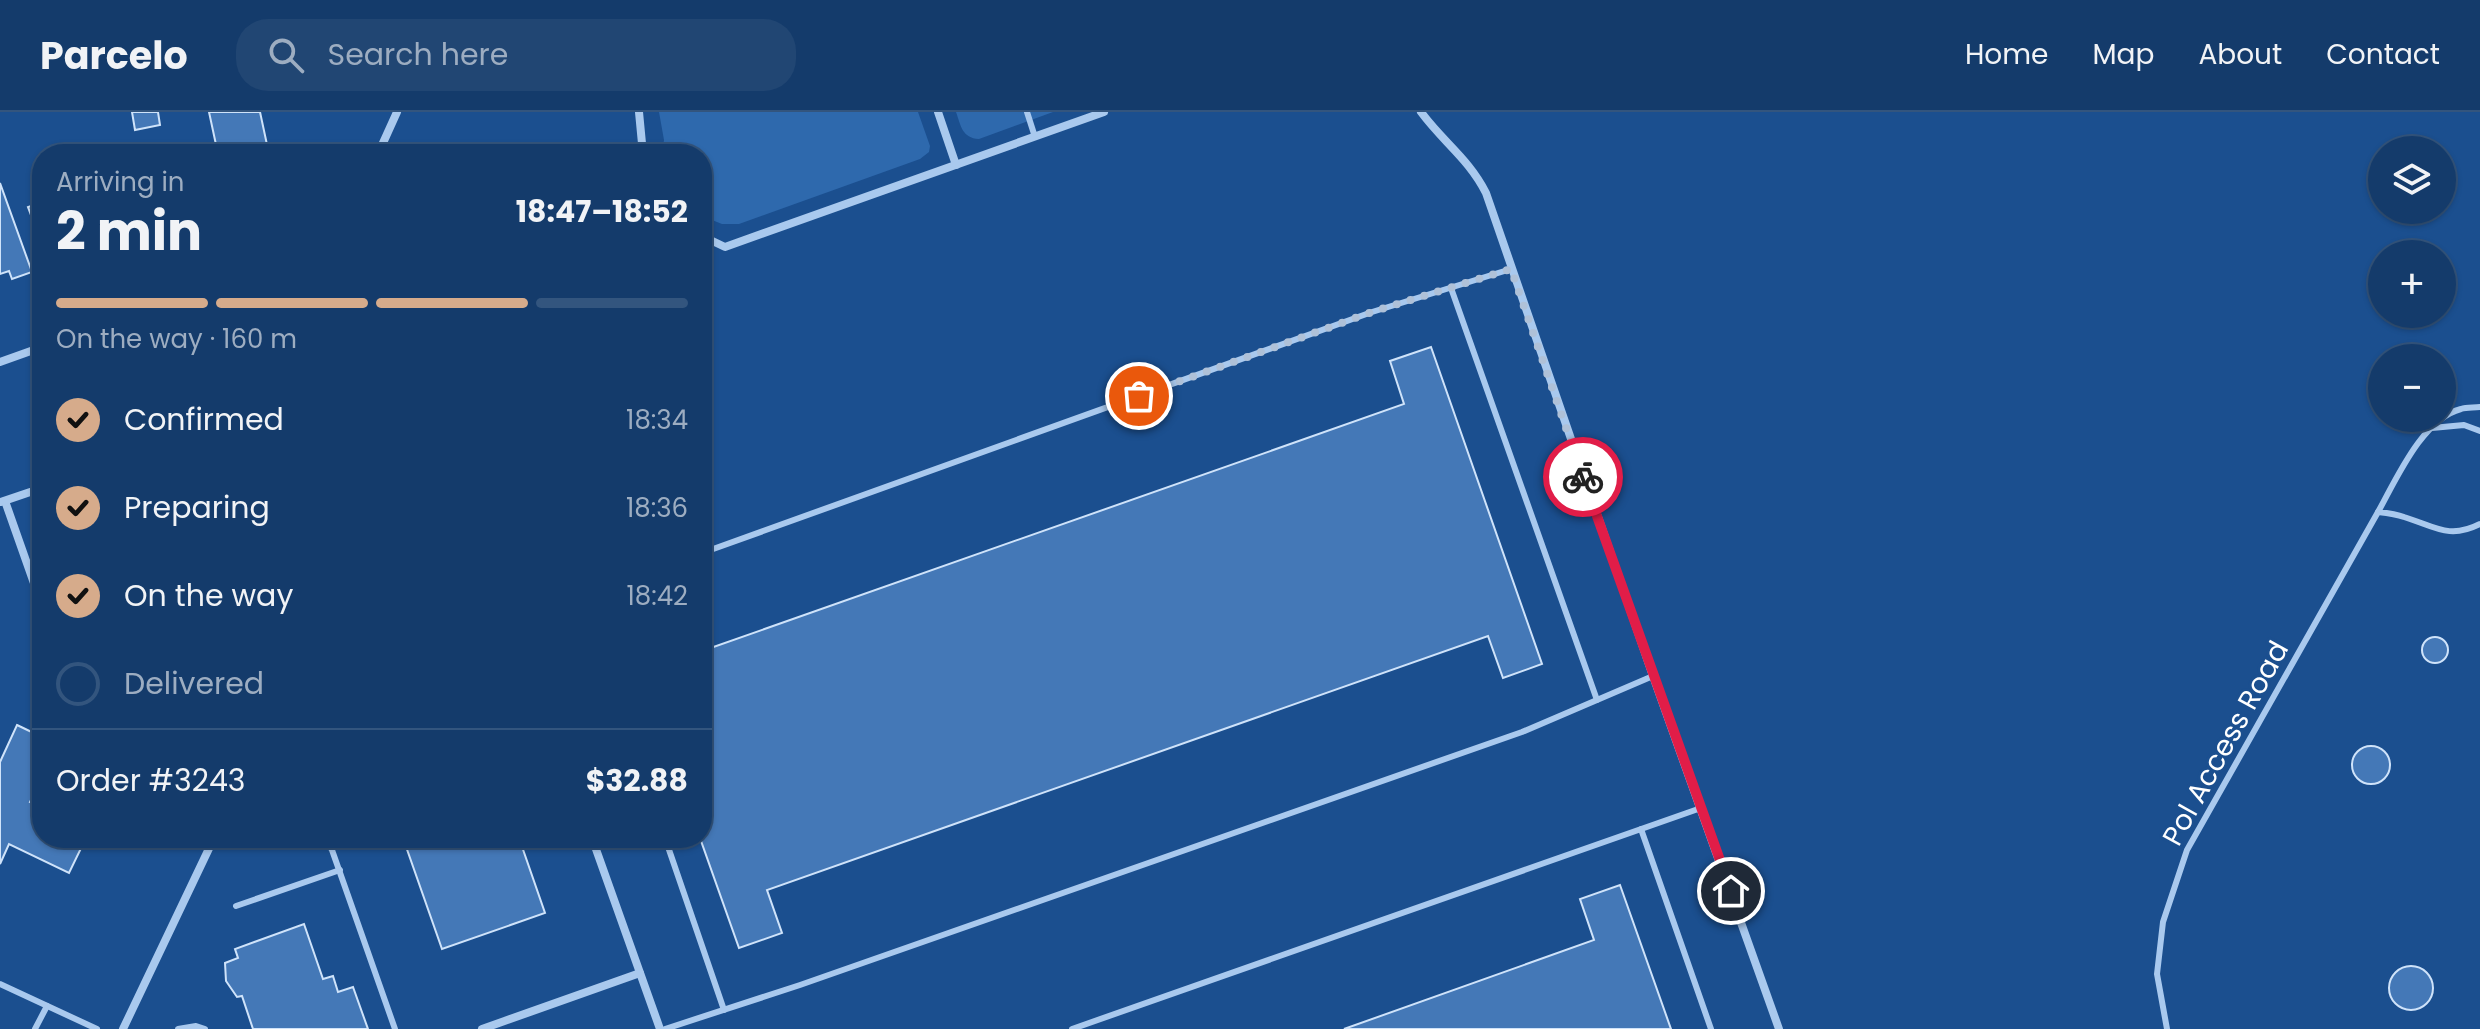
<!DOCTYPE html>
<meta charset="utf-8">
<style>
body{margin:0;font-family:Poppins,sans-serif;background:#214673;color:#f1f3f6;height:100vh;display:flex;flex-direction:column;font-size:30px;white-space:nowrap}
*{box-sizing:border-box;margin:0}
p{font-size:26px;color:#9dadc1}
.icon{flex:none;width:44px;height:44px;fill:none;stroke:currentColor;stroke-width:2;stroke-linecap:round;stroke-linejoin:round}
.map{position:relative;flex:1;overflow:hidden}
.drawer{position:absolute;left:32px;top:32px;width:680px;height:704px;display:flex;flex-direction:column;background:#143b6b;border-radius:32px;box-shadow:0 2px 6px #0004,0 0 0 2px #33557e}
.drawer>*{flex:none}
.buttons{position:absolute;left:2368px;top:24px;display:grid;gap:16px}
.buttons a{display:grid;place-items:center;width:88px;height:88px;border-radius:50%;background:#143b6b;box-shadow:0 2px 6px #0004,0 0 0 2px #33557e;font-size:40px}
.pin{position:absolute;display:grid;place-items:center;width:68px;height:68px;color:#fff;margin:-34px;border:4px solid #fff;border-radius:50%;box-shadow:0 2px 8px #0007}
.courier{position:absolute;display:grid;place-items:center;width:80px;height:80px;margin:-40px;border:6px solid #e11d48;border-radius:50%;background:#fff;color:#222;box-shadow:0 2px 10px #0007}
.summary em{font-style:normal;font-weight:700}
.summary div{display:flex;flex-direction:column-reverse}
.summary{display:flex;align-items:center;justify-content:space-between;height:136px;padding:0 24px}
h1{font-size:52px;font-weight:700;line-height:60px}
.bar{display:grid;grid-template-columns:repeat(4,1fr);gap:12px 8px;align-content:center;height:96px;padding:0 24px}
.bar i{height:10px;border-radius:6px;background:#33557e}
.bar .selected{background:#d6ab8b}
.bar p{grid-column:span 4}
.line{display:flex;align-items:center;gap:20px;padding:0 24px;border-top:2px solid #33557e}
.line div{flex:1}
ol{padding:0 24px;list-style:none}
li{display:flex;align-items:center;gap:24px;height:88px}
li p{margin-inline-start:auto}
li .icon{padding:8px;border-radius:50%;background:#d6ab8b;color:#111;stroke-width:4}
li:last-child{color:#9dadc1}
li i{width:44px;height:44px;border:4px solid #33557e;border-radius:50%}
header{display:flex;align-items:center;gap:48px;box-sizing:border-box;height:112px;padding:0 40px;background:#143b6b;border-bottom:2px solid #33557e}
header strong{font-size:38px}
nav{display:flex;gap:44px;margin-inline-start:auto;font-size:28px}
.search{width:560px;height:72px;background:#214673;display:flex;align-items:center;gap:20px;box-sizing:border-box;padding:0 28px;border-radius:32px;color:#9dadc1;font-size:30px}
.map>svg:first-child{display:block}
</style>
<header>
<strong>Parcelo</strong>
<div class="search"><svg class="icon" aria-label="search" viewBox="0 0 24 24"><circle cx="10" cy="10" r="6"/><path d="M15 15l6 6"/></svg>Search here</div>
<nav><a>Home</a><a>Map</a><a>About</a><a>Contact</a></nav>
</header>
<div class="map">
<svg width="2480" height="917" viewBox="0 0 2480 917">
<rect width="100%" height="100%" fill="#1b4f8f"/>
<!-- green -->
<g fill="#2e69ad">
<polygon points="659,0 918,0 930,34 929,40 920,47 739,112 722,112 702,104 702,42 662,42 664,28"/>
<path d="M956 0H1053L979 27C962 26 961 14 956 0Z"/>
</g>
<!-- building -->
<g fill="#4478b7" stroke="#cfe3fa" stroke-width="2">
<polygon points="132,0 158,0 160,13 135,18"/>
<polygon points="209,0 260,0 269,42 218,42"/>
<polygon points="0,71 32,160 12,167 9,159 0,162"/>
<polygon points="42,90 42,126 40,127 28,95"/>
<polygon points="1431,235 1542,552 1503,566 1488,524 767,778 782,821 739,836 700,726 702,539 1404,292 1390,249"/>
<circle cx="2435" cy="538" r="13"/>
<polygon points="17,613 42,625 42,666 30,690 42,696 42,726 86,726 69,761 9,732 0,752 0,650"/>
<circle cx="2371" cy="653" r="19"/>
<polygon points="403,726 519,726 545,801 442,837"/>
<polygon points="1620,773 1671,917 1344,917 1594,828 1580,787"/>
<polygon points="304,812 323,867 333,864 338,880 353,875 368,917 253,917 242,884 237,885 226,869 225,851 238,846 235,837"/>
<circle cx="2411" cy="876" r="22"/>
</g>
<g fill="none" stroke-linecap="round" stroke-linejoin="round">
<!-- lane -->
<g stroke="#a9c9ee" stroke-width="6">
<polyline points="1027,0 1035,25"/>
<polyline points="1451,176 1597,588"/>
<path d="M2480 295C2474 296 2467 295 2461 297 2422 307 2396 368 2378 400 2387 401 2396 402 2404 405 2434 414 2449 428 2480 412"/>
<polyline points="2432,316 2464,313 2480,319"/>
<polyline points="702,441 1372,200 1511,157"/>
<polyline points="1641,717 1711,917"/>
<polyline points="325,726 332,738 395,917"/>
<polyline points="665,726 724,898"/>
<polyline points="236,794 340,758"/>
<polyline points="0,872 97,917"/>
<polyline points="35,917 47,894"/>
<polyline points="178,917 196,914 205,917"/>
<polyline points="665,917 800,873 1522,620 1653,564"/>
<polyline points="1072,917 1701,696"/>
<polyline points="2167,917 2157,862 2163,810 2187,738 2378,400"/>
</g>
<!-- street -->
<g stroke="#a9c9ee" stroke-width="8">
<polyline points="639,0 643,42"/>
<polyline points="938,0 956,53"/>
<path d="M1421 0C1443 30 1469 47 1486 81L1653 564 1779 917"/>
<polyline points="378,42 397,0"/>
<polyline points="702,124 725,135 1104,0"/>
<polyline points="0,250 42,235"/>
<polyline points="5,389 42,494"/>
<polyline points="1,390 42,376"/>
<polyline points="125,726 128,733"/>
<polyline points="592,726 660,917"/>
<polyline points="123,917 214,726"/>
<polyline points="482,917 640,861"/>
</g>
</g>
<g fill="none" stroke-linecap="round" stroke-linejoin="round">
<!-- done -->
<polyline stroke="#afc1d8" stroke-width="8" stroke-dasharray="0 14.4" points="1139,284 1372,200 1511,157 1583,365"/>
<!-- route -->
<polyline stroke="#e11d48" stroke-width="10" points="1583,365 1731,779"/>
</g>
<g text-anchor="middle" stroke-width="6" stroke-linejoin="round" paint-order="stroke">
<!-- street labels -->
<g font-size="28" fill="#fff" stroke="#1b4f8f">
<text transform="translate(2225 631) rotate(-61)" y="10">Pol Access Road</text>
</g>
</g>
</svg>
<div class="buttons">
<a><svg class="icon" aria-label="layers" viewBox="0 0 24 24"><path d="M12 4l9 5-9 5-9-5zM3 14l9 5 9-5"/></svg></a>
<a>+</a>
<a>−</a>
</div>
<div class="pin" style="left:1139px;top:284px;background:#ea580c"><svg class="icon" aria-label="bag" viewBox="0 0 24 24"><path d="M5 8h14l-1 12H6zM9 8a3 3 0 0 1 6 0"/></svg></div>
<div class="pin" style="left:1731px;top:779px;background:#1f2937"><svg class="icon" aria-label="home" viewBox="0 0 24 24"><path d="M3 11l9-7 9 7M6 9v11h12V9"/></svg></div>
<div class="courier" style="left:1583px;top:365px"><svg class="icon" aria-label="bike" viewBox="0 0 24 24"><circle cx="6" cy="16" r="4"/><circle cx="18" cy="16" r="4"/><path d="M6 16l4-8h5l3 8M10 8l3 8H6M13 5h3"/></svg></div>
<section class="drawer">
<div class="summary"><div><h1>2 min</h1><p>Arriving in</p></div><em>18:47–18:52</em></div>
<div class="bar"><i class="selected"></i><i class="selected"></i><i class="selected"></i><i></i><p>On the way · 160 m</p></div>
<ol>
<li><svg class="icon" aria-label="check" viewBox="0 0 24 24"><path d="M5 12l5 5 9-10"/></svg>Confirmed<p>18:34</p></li>
<li><svg class="icon" aria-label="check" viewBox="0 0 24 24"><path d="M5 12l5 5 9-10"/></svg>Preparing<p>18:36</p></li>
<li><svg class="icon" aria-label="check" viewBox="0 0 24 24"><path d="M5 12l5 5 9-10"/></svg>On the way<p>18:42</p></li>
<li><i></i>Delivered</li>
</ol>
<div class="line" style="height:104px"><div>Order #3243</div><b>$32.88</b></div>
</section>
</div>
